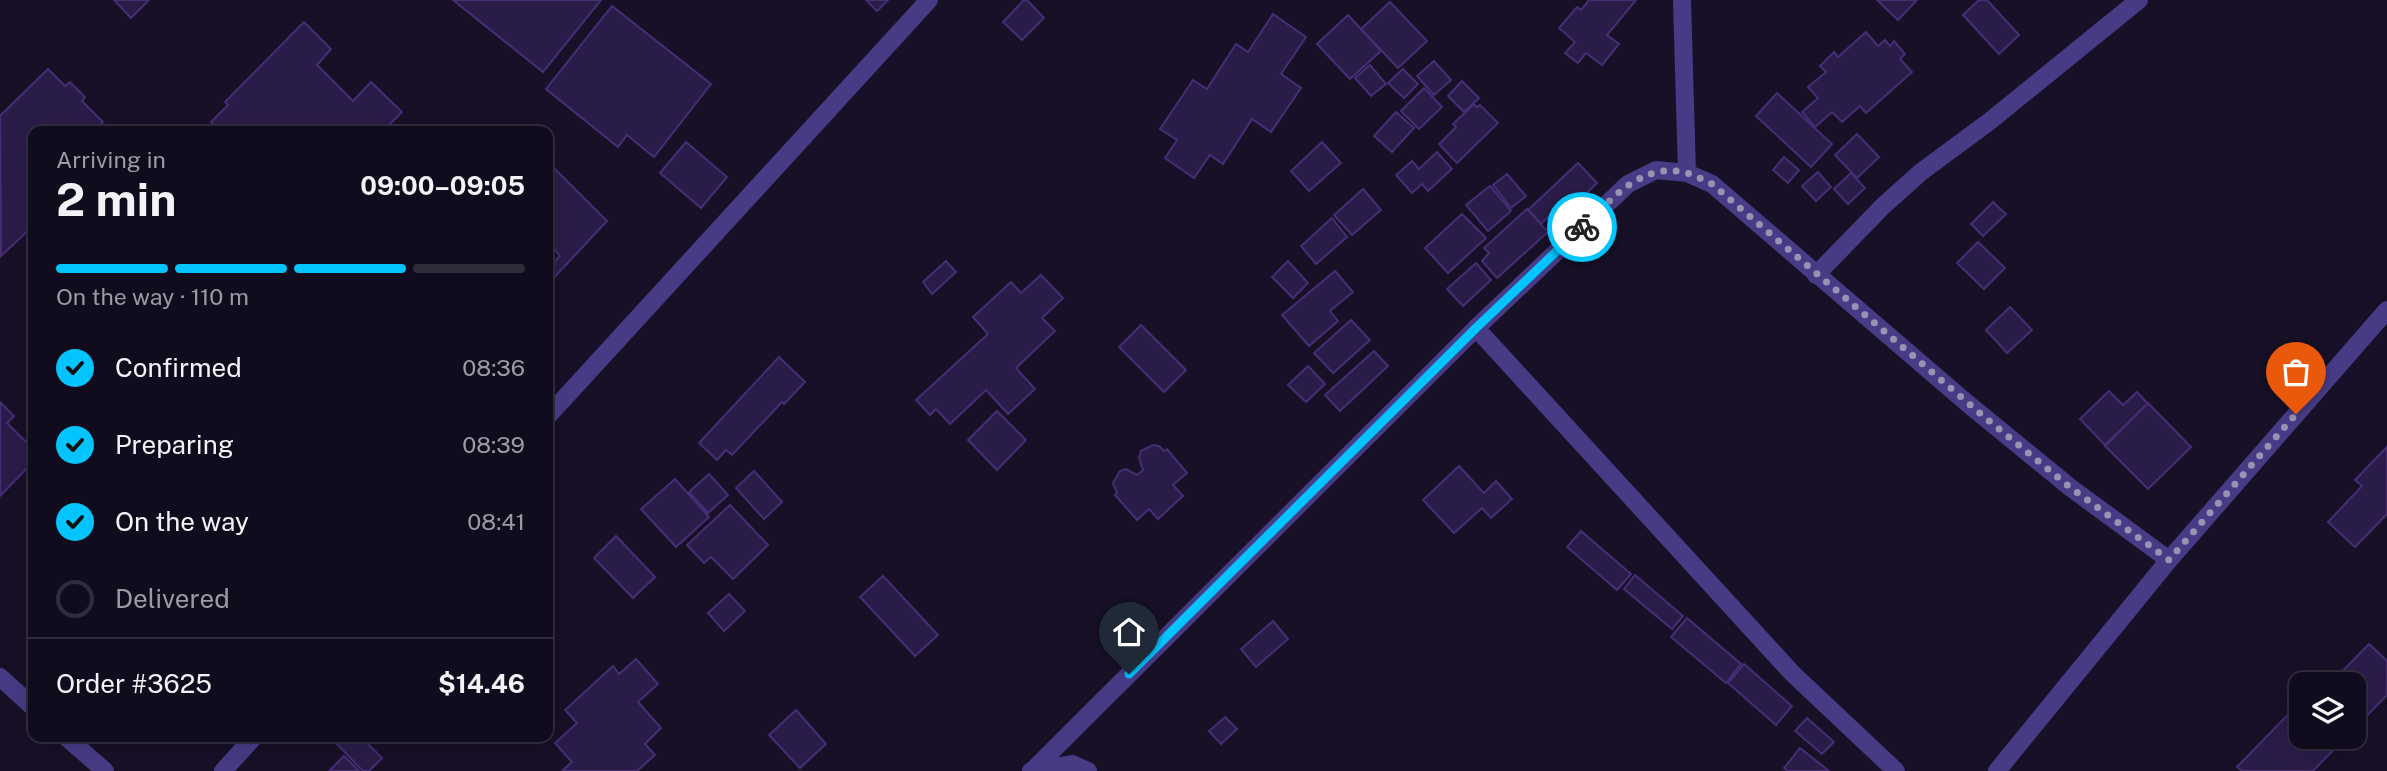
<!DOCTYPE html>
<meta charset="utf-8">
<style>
body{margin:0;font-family:"Public Sans",sans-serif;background:#1e1a2a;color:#f1f3f6;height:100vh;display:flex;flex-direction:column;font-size:26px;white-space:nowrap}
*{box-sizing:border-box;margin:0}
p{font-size:23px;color:#9c9ba4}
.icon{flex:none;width:38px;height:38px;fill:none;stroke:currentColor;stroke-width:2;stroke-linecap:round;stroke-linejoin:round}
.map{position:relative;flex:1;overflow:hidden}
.details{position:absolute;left:28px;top:126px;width:525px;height:616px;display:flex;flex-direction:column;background:#110c1d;border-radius:14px;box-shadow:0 7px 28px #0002,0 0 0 2px #302c3b}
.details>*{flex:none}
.fabs{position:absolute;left:2289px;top:672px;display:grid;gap:14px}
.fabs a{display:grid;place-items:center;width:77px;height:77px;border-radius:14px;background:#110c1d;box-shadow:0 7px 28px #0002,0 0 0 2px #302c3b;font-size:35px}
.pin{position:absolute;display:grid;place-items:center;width:60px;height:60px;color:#fff;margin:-72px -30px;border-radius:50% 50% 50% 0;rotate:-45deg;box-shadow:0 0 7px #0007}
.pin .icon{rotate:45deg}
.courier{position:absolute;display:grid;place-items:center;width:70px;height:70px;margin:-35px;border:5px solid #03c4fd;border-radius:50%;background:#fff;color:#222;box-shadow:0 2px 9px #0007}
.overview em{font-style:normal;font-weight:700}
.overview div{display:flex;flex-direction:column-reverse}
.overview{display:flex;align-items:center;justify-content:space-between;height:119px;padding:0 28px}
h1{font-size:46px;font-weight:700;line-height:52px}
.bar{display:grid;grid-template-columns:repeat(4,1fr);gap:10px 7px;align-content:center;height:84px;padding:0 28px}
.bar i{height:9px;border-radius:5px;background:#302c3b}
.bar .on{background:#03c4fd}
.bar p{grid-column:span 4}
.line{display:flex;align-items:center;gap:18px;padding:0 28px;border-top:2px solid #302c3b}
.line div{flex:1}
ol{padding:0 28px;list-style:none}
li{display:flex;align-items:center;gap:21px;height:77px}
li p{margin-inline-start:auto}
li .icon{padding:7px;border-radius:50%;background:#03c4fd;color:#111;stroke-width:4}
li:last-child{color:#9c9ba4}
li i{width:38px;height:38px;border:4px solid #302c3b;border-radius:50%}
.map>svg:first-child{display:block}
</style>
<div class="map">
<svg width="2387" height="771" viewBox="0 0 2387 771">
<rect width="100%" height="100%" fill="#171027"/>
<!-- building -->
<g fill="#2a1c48" stroke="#452e74" stroke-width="2">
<polygon points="114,0 149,0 131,18"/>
<polygon points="453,0 601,0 543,72"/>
<polygon points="866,0 888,0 877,11"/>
<polygon points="1024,0 1027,0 1044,18 1022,40 1003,22"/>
<polygon points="1589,0 1636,0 1607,35 1619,44 1602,65 1586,53 1578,63 1565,53 1575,42 1559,28 1577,7 1581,10"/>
<polygon points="1877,0 1917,0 1898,20"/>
<polygon points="1979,0 1987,0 2019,35 1999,54 1963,15"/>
<polygon points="1390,2 1427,41 1398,68 1361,29"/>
<polygon points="612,6 711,84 654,157 627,135 618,147 546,89"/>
<polygon points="1273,14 1306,37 1281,74 1301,88 1271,132 1252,119 1223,164 1210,155 1194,178 1165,158 1177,140 1160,129 1193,80 1207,89 1236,44 1248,52"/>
<polygon points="1348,15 1381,51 1350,79 1317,44"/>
<polygon points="304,22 331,49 317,65 353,101 371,82 402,112 383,131 220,131 211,122 228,105 225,102"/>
<polygon points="1866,32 1878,46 1885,40 1890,46 1894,41 1905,54 1900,59 1912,72 1866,113 1860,106 1842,122 1832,112 1815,127 1802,112 1818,98 1808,87 1826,72 1820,66 1834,52 1838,57"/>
<polygon points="1434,61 1451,80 1434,95 1417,76"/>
<polygon points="1370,65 1386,84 1371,96 1355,78"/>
<polygon points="48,69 65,86 70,82 85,97 82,101 103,122 94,131 33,131 33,226 1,256 0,116"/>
<polygon points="1403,69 1418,84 1404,98 1388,83"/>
<polygon points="1462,81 1479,98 1464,112 1448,96"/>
<polygon points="1424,88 1442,107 1419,129 1401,111"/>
<polygon points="1777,93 1832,144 1811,167 1756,116"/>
<polygon points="1474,104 1477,107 1480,105 1498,123 1457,163 1439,144 1456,127 1453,124"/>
<polygon points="1396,112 1414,128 1392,152 1374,136"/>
<polygon points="1857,134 1879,157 1857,178 1835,155"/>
<polygon points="686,142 727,177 701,208 660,173"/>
<polygon points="1322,142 1341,163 1309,191 1291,171"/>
<polygon points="1437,152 1452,169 1428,191 1422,184 1412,193 1396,175 1412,161 1419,169"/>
<polygon points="1784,157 1799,170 1788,183 1773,170"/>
<polygon points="548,162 607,221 548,284 548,268 560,256 548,241"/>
<polygon points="1578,163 1597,183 1568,211 1562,204 1541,224 1528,210"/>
<polygon points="1818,172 1831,187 1816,201 1802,186"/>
<polygon points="1851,173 1865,188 1848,204 1834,189"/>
<polygon points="1507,174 1526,196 1511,208 1493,185"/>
<polygon points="1490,186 1511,211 1488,231 1466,205"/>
<polygon points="1363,189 1381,210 1352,235 1334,215"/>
<polygon points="1993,202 2006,214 1983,236 1971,224"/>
<polygon points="1527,209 1548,232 1497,278 1482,261 1489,253 1484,248"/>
<polygon points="1462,214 1486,238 1448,273 1425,248"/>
<polygon points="1332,218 1347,237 1316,264 1301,246"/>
<polygon points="1978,242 2005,268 1984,289 1957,263"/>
<polygon points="946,261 956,272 932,294 923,282"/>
<polygon points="1288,261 1308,283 1293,298 1272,277"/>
<polygon points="1476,263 1491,280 1463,306 1447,289"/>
<polygon points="1335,271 1353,292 1330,311 1338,321 1309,346 1282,315"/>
<polygon points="1041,275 1063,298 1042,318 1055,331 1016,368 1035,389 1008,414 986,390 950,424 936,409 930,415 916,400 988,334 973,317 1011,282 1021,293"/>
<polygon points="2010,307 2032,330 2007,353 1986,330"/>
<polygon points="1351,320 1370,340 1333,373 1314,353"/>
<polygon points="1141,325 1186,370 1164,392 1119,347"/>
<polygon points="1374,351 1388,366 1340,411 1325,395"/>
<polygon points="779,357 805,382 784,404 782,402 732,455 726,450 717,460 699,443"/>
<polygon points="1308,366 1325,384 1306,402 1288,385"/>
<polygon points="2109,391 2123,405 2137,392 2148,404 2105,445 2080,419"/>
<polygon points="0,402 14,416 7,423 33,449 33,462 0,496"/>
<polygon points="2148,403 2191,447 2148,489 2105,446"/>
<polygon points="997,411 1026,440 997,470 968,440"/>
<polygon points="1153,445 1159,446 1164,451 1167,449 1187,473 1173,485 1183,496 1158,519 1149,509 1137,520 1115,495 1117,493 1113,483 1120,471 1126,469 1137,475 1143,470 1139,458 1141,451"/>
<polygon points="2387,447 2387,514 2355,547 2328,522 2362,486 2355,480"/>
<polygon points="1459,466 1484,493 1496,481 1512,499 1491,518 1482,508 1454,533 1423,500"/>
<polygon points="754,471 782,502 764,519 736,488"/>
<polygon points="709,474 728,495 708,513 689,492"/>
<polygon points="675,479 709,517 676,547 641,509"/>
<polygon points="730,505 768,545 733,579 711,557 704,563 687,545"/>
<polygon points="1581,531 1631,574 1617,590 1567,547"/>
<polygon points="616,536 655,577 633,598 594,558"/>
<polygon points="1635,575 1683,616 1672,629 1624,589"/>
<polygon points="883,576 938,635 915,656 860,597"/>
<polygon points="729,594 745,611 724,631 708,613"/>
<polygon points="1687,618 1741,664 1726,683 1671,637"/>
<polygon points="1273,621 1288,639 1256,667 1241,649"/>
<polygon points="2369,644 2387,661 2387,695 2354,729 2354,684 2330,684"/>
<polygon points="636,659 658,684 638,702 661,728 645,744 655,755 637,771 562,771 572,762 555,743 577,723 565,710 613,666 619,674"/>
<polygon points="1744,664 1792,706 1776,725 1728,683"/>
<polygon points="2301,701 2301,737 2346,737 2313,771 2242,771 2237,767"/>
<polygon points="796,710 826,744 800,768 769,735"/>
<polygon points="1225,717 1237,729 1221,744 1209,731"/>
<polygon points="1807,718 1834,742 1822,754 1795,731"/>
<polygon points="336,737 361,737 382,758 369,771 363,771 333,740"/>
<polygon points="1800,748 1829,771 1788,771 1784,768"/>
<polygon points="344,756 359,771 329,771"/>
</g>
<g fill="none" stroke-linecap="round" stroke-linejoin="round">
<!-- minor -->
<g stroke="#483b86" stroke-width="18">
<polyline points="1682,0 1687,173"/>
<polyline points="1816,275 1883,206 1921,172 1990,121 2139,0"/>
<polyline points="1476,328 1793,674 1896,771"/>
<polyline points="548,416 929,0"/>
<polyline points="1033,770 1476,328 1628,184 1656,170 1687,173 1712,184 1967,403 2071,488 2169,560"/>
<polyline points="223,771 254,737"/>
</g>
<!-- tertiary -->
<g stroke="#483b86" stroke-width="18">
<polyline points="0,677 33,707"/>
<polyline points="66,737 105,771"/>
<polyline points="1031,771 1072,764 1088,771"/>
<polyline points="1997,771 2169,560 2387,310"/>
</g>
</g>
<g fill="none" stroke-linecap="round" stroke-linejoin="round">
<!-- done -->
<path stroke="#9a91b3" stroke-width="7" stroke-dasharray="0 12.6" d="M1582 227C1613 199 1641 161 1687 173 1696 175 1704 181 1712 184L1988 420 2071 488 2169 560 2296 414"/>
<!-- route -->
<polyline stroke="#03c4fd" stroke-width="9" points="1129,674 1476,328 1582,227"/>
</g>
</svg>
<div class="fabs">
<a><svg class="icon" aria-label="layers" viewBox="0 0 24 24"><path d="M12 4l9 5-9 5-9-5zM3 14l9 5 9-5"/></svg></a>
</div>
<div class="pin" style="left:2296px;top:414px;background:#ea580c"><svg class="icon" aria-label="bag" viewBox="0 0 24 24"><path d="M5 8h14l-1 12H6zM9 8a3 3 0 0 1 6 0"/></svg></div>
<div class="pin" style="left:1129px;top:674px;background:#1f2937"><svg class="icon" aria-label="home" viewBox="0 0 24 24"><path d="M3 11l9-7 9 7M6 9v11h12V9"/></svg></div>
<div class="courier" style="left:1582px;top:227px"><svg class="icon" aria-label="bike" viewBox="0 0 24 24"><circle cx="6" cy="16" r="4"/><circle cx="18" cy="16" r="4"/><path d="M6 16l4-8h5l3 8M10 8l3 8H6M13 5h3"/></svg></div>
<section class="details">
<div class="overview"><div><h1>2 min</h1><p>Arriving in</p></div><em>09:00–09:05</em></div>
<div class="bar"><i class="on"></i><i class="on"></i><i class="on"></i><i></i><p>On the way · 110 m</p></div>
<ol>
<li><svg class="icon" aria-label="check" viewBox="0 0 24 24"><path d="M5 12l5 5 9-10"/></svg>Confirmed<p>08:36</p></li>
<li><svg class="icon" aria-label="check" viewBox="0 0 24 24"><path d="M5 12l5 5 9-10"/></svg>Preparing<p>08:39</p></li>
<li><svg class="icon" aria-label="check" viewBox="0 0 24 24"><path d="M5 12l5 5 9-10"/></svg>On the way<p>08:41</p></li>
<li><i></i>Delivered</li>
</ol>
<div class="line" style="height:91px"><div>Order #3625</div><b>$14.46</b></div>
</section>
</div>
